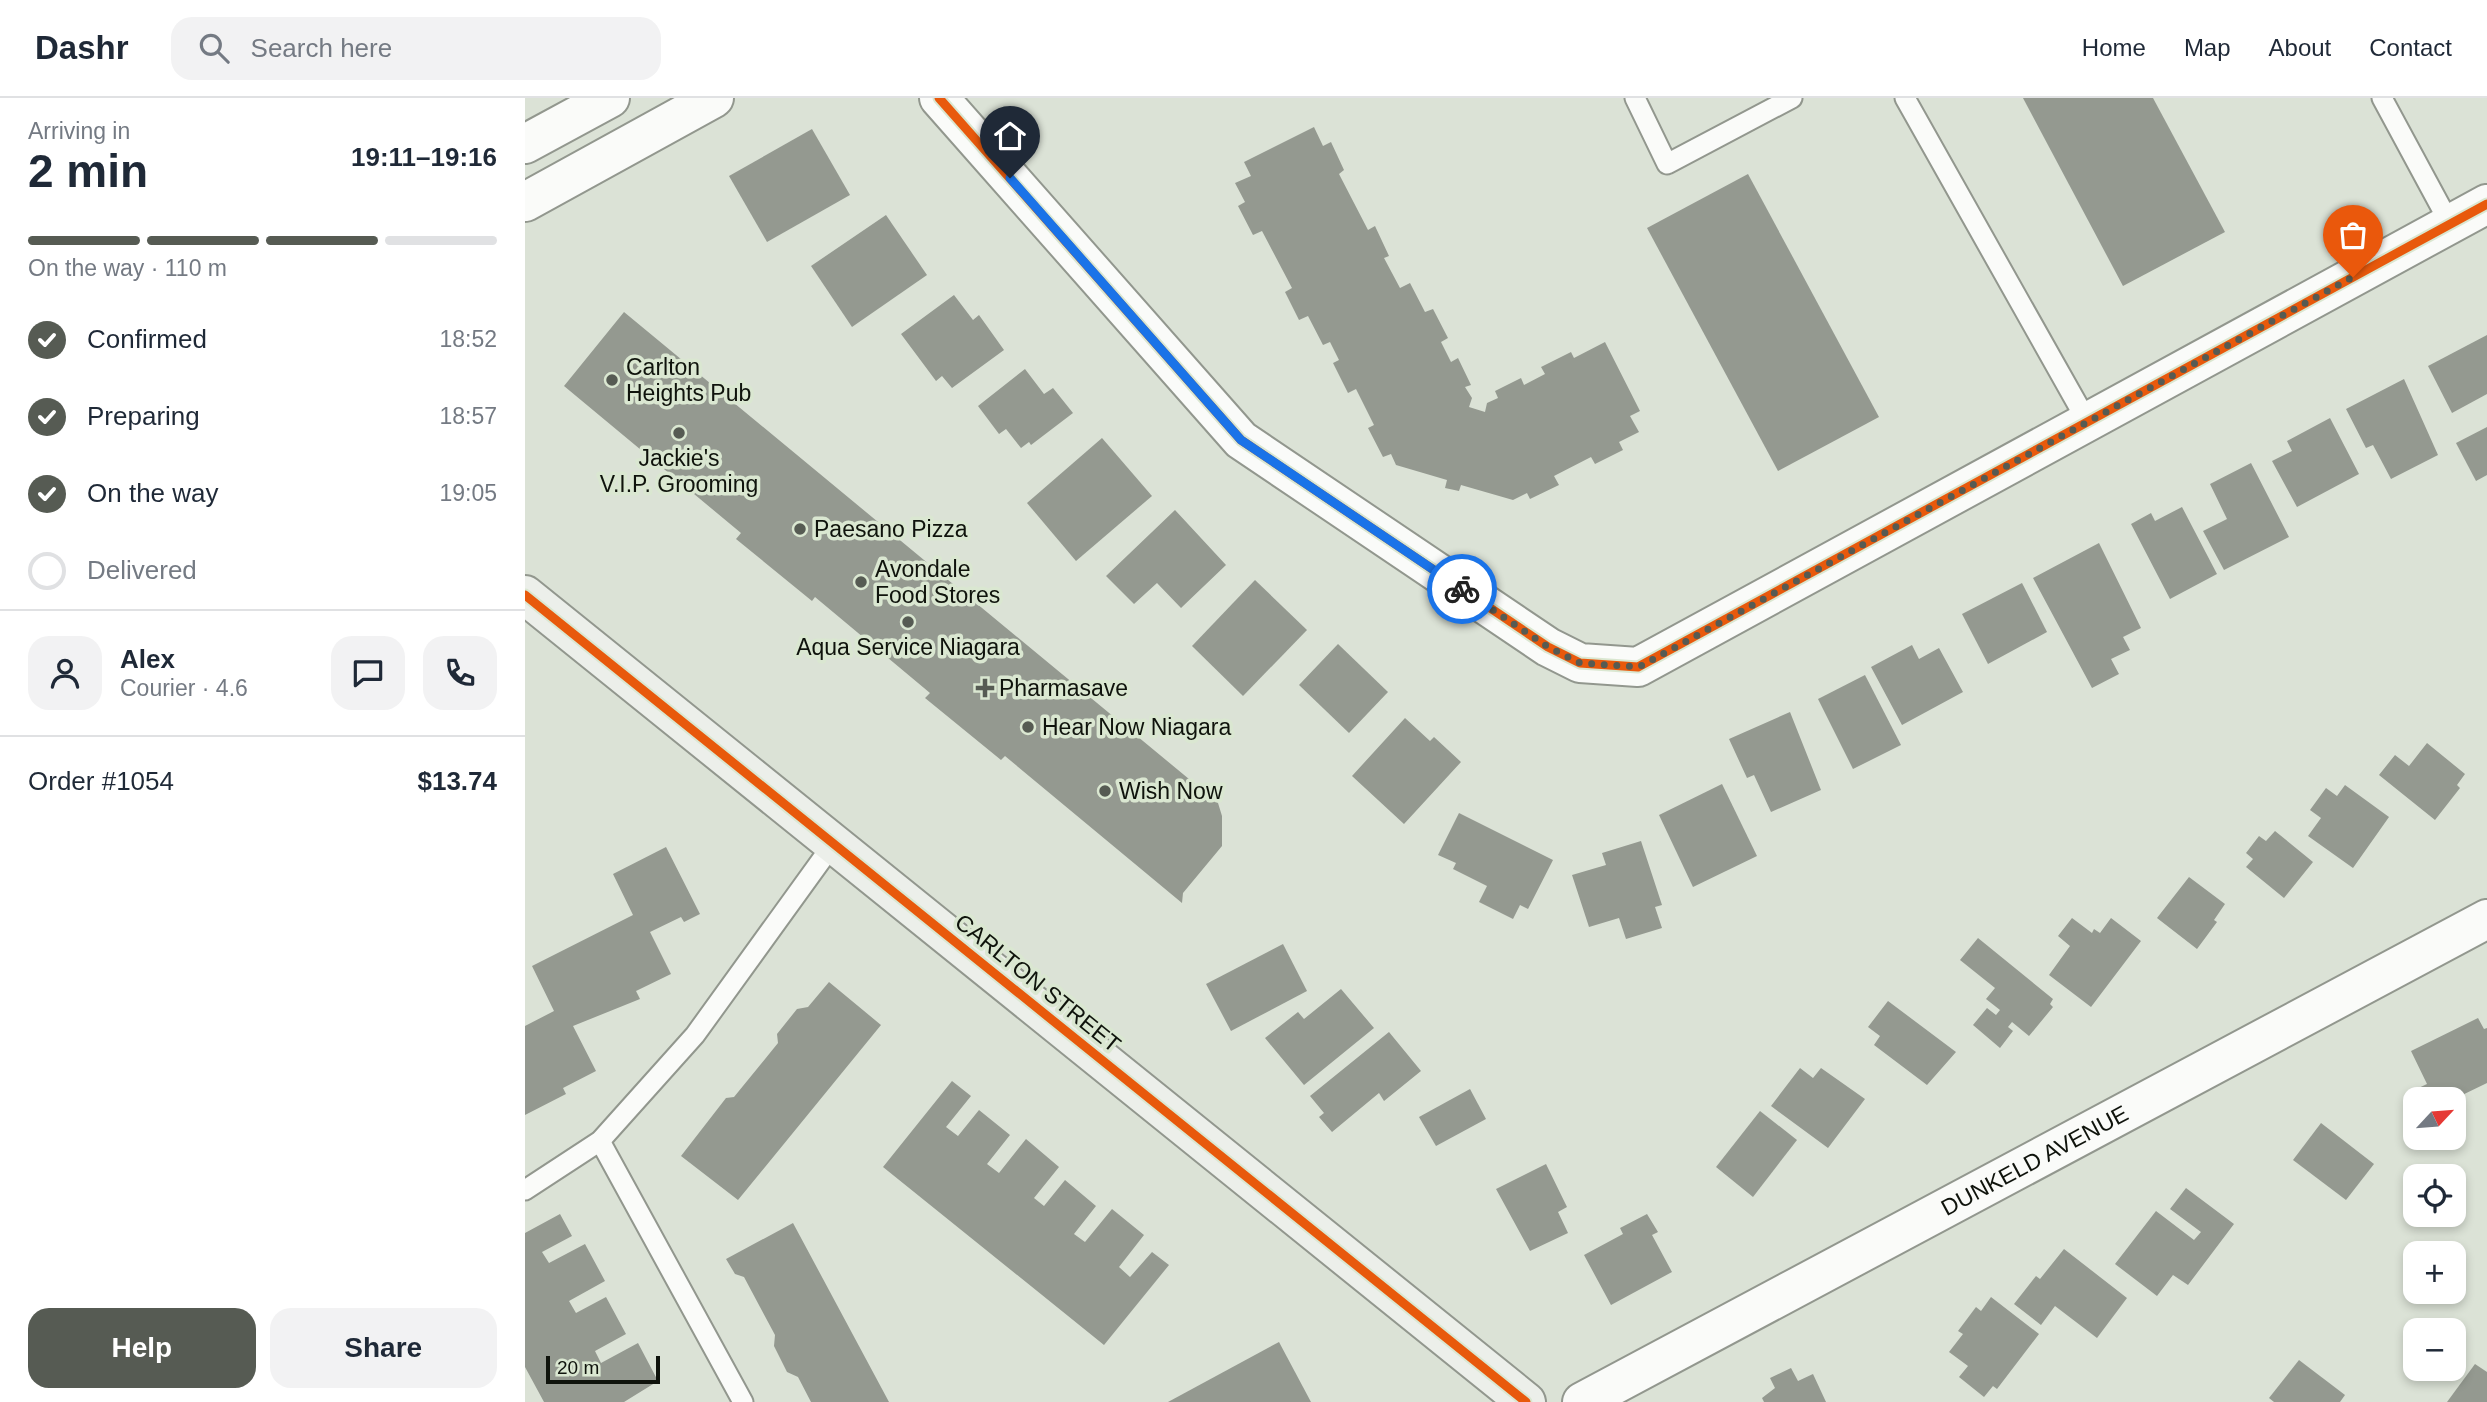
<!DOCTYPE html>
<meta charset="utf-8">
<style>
body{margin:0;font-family:Helvetica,sans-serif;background:#f2f2f3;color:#1f2937;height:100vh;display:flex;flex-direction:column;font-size:26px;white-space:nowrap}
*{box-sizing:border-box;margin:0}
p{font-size:23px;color:#747a83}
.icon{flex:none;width:38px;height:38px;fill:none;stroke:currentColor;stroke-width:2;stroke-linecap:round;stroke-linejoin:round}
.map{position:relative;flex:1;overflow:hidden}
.details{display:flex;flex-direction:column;background:#fff;width:525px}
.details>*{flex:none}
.needle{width:46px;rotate:64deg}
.buttons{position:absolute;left:1878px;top:989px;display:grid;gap:14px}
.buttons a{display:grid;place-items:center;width:63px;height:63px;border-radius:14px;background:#fff;box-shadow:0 4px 10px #0003;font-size:35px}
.scale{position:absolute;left:21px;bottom:18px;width:114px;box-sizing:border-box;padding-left:7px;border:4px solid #0f130c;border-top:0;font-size:19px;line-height:24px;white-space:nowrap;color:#0f130c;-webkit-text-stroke:5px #dae7d1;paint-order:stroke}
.pin{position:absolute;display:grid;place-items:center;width:60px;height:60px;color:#fff;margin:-72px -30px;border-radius:50% 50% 50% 0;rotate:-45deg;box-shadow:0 0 7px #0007}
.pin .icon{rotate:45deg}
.courier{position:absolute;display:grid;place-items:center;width:70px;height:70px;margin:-35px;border:5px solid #1a73e8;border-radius:50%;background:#fff;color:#222;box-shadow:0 2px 9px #0007}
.head em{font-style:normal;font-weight:700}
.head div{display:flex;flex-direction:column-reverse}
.head{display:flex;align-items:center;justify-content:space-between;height:119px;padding:0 28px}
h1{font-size:46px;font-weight:700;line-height:52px}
.bar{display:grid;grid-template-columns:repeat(4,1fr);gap:10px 7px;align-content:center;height:84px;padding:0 28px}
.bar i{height:9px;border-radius:5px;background:#e0e1e3}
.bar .current{background:#565b53}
.bar p{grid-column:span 4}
.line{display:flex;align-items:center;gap:18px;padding:0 28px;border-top:2px solid #e0e1e3}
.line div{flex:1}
.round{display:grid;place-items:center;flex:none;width:74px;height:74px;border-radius:21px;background:#f2f2f3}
ol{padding:0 28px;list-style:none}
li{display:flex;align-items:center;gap:21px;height:77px}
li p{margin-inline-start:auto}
li .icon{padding:7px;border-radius:50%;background:#565b53;color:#fff;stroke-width:4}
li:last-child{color:#747a83}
li i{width:38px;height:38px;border:4px solid #e0e1e3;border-radius:50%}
.action{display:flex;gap:14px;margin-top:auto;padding:14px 28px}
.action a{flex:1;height:80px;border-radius:21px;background:#565b53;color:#fff;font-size:28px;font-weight:700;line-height:80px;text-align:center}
.action a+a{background:#f2f2f3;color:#1f2937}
header{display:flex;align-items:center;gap:42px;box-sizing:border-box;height:98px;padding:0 35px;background:#fff;border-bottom:2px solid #e0e1e3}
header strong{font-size:33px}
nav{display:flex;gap:38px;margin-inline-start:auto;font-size:24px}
.search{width:490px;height:63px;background:#f2f2f3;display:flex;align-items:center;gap:18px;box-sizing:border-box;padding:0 24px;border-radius:21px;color:#747a83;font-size:26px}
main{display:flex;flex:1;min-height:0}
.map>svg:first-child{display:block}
</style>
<header>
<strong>Dashr</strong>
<div class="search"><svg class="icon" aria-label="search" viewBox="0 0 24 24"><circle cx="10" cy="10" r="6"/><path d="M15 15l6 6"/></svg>Search here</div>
<nav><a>Home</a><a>Map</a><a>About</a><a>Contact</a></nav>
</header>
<main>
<section class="details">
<div class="head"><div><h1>2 min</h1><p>Arriving in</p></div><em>19:11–19:16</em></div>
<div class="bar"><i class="current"></i><i class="current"></i><i class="current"></i><i></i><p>On the way · 110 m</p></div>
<ol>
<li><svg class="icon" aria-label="check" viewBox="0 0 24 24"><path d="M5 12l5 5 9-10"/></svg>Confirmed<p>18:52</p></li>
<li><svg class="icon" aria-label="check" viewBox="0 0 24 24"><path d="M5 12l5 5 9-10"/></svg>Preparing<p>18:57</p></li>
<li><svg class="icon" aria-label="check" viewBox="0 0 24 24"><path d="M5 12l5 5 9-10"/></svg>On the way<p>19:05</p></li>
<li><i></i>Delivered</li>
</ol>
<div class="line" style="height:126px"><a class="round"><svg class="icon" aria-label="person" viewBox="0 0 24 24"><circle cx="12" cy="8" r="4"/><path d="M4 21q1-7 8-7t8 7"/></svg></a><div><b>Alex</b><p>Courier · 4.6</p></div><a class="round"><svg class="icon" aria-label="chat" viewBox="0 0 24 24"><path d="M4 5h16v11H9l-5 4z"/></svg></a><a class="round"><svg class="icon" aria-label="phone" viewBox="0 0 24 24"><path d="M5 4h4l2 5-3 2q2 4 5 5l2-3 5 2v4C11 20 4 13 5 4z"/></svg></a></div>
<div class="line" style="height:91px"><div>Order #1054</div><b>$13.74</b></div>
<div class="action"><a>Help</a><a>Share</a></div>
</section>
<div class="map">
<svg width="1962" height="1304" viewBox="0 0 1962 1304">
<rect width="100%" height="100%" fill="#dbe2d6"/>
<!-- building -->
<g fill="#949990">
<polygon points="1498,0 1628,0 1700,134 1598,188"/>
<polygon points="789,29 798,48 806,44 819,72 814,76 843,132 850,128 864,158 859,160 875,190 885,185 900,214 908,211 923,240 916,244 926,264 933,260 946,287 940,289 947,300 944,309 960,314 962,305 973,300 970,293 996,280 999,287 1020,276 1016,269 1046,254 1049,260 1080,244 1115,313 1105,318 1114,334 1094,344 1098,352 1070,366 1066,359 1029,378 1034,387 1005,401 1002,395 988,402 936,387 934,393 920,390 922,382 871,367 866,356 858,359 843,330 849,327 831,291 823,295 808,265 814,262 805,244 798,247 783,218 774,222 760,194 767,190 737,133 728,137 713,108 720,104 710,85 726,78 719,64"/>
<polygon points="287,31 325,97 242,144 204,78"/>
<polygon points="1223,76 1354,319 1253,373 1122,130"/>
<polygon points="361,117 402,177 327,229 286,168"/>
<polygon points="429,197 448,222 454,217 479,252 427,290 417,278 411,283 376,236"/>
<polygon points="99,214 693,705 697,718 697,748 658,795 657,805 480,658 476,662 400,600 405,595 290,499 287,503 211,441 216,435 39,288"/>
<polygon points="1962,237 1962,296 1927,315 1903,268"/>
<polygon points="500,271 519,296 528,290 548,315 506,347 504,344 496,350 481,331 474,336 453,308"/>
<polygon points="1879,281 1913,357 1866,381 1848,347 1841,350 1821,311"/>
<polygon points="1805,320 1834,376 1772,409 1747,363 1767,353 1762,343"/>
<polygon points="1962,329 1962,377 1951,383 1931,345"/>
<polygon points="577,340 627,398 551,463 502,405"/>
<polygon points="1726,365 1764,439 1699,472 1678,433 1702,421 1685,386"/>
<polygon points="1657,409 1692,476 1645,501 1606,426 1626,415 1630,423"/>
<polygon points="650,412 701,467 656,510 632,485 609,506 581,478"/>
<polygon points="1574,445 1616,530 1598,539 1605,552 1586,561 1594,576 1567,590 1508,480"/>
<polygon points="730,482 782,532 718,598 667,548"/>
<polygon points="1497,485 1522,534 1463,566 1437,516"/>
<polygon points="813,546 863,594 824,635 774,587"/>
<polygon points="1387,547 1394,561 1414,550 1438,594 1377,627 1346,569"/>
<polygon points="1340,577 1376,647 1328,671 1293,601"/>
<polygon points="1265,614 1296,692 1246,714 1229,677 1222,680 1204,641"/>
<polygon points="880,620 905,643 909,639 936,664 879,726 827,678"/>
<polygon points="1902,645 1940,676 1932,687 1935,690 1910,722 1854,677 1870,657 1884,668"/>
<polygon points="1197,686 1232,758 1168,789 1134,717"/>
<polygon points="1820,687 1864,719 1828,770 1783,738 1796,720 1785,712 1801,690 1812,698"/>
<polygon points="934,715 1028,762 1003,811 995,807 988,821 954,804 962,788 928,771 931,765 913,757"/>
<polygon points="1750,733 1788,764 1759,800 1721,769 1728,761 1721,755 1734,738 1741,743"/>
<polygon points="1116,743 1137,807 1130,809 1137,830 1101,841 1094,820 1064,829 1047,777 1081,767 1077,755"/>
<polygon points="141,749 175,816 159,824 156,819 125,834 146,876 111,893 115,901 48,928 71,973 38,990 41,996 0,1017 0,928 29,913 7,868 108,817 88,776"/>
<polygon points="1664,779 1700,806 1689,822 1692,824 1672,851 1632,820"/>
<polygon points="1547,820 1567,835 1569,831 1575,835 1586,820 1616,843 1566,909 1524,877 1545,848 1533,838"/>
<polygon points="1453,840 1528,901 1525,906 1528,909 1504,938 1487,924 1483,929 1488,933 1475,950 1448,927 1462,910 1471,917 1475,912 1461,901 1470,890 1435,862"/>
<polygon points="758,846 782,893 706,933 681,886"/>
<polygon points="304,884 356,927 213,1102 156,1058 201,1000 209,999 253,945 252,936 272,911 283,909"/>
<polygon points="816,891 849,930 779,987 740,940 773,914 779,921"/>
<polygon points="1363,903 1431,954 1402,987 1349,947 1355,938 1343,929"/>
<polygon points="1953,920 1959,931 1962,930 1962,985 1929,1001 1889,1001 1885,994 1902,986 1886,953"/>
<polygon points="864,934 896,973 859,1003 854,995 807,1034 794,1019 799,1015 785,998"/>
<polygon points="1275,970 1288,980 1296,970 1340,1001 1303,1050 1246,1008"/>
<polygon points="427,983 446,998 421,1029 433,1038 454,1012 485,1037 462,1066 474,1075 501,1041 534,1069 509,1100 519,1108 540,1082 571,1108 549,1136 560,1144 587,1111 619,1137 594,1169 605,1179 627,1154 644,1167 579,1247 358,1069"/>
<polygon points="945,991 961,1021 911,1048 894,1019"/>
<polygon points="1235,1013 1272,1042 1228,1099 1191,1069"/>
<polygon points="1796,1025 1849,1066 1821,1102 1768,1062"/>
<polygon points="1021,1066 1042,1109 1033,1114 1043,1135 1005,1153 971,1091"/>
<polygon points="1661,1090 1709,1126 1663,1187 1648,1177 1632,1198 1590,1166 1631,1113 1669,1142 1676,1134 1645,1111"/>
<polygon points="35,1116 47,1138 17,1154 24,1165 60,1146 80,1183 44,1203 51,1215 81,1199 101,1236 70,1253 76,1265 113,1245 133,1283 99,1304 19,1304 0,1269 0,1135"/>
<polygon points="1122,1116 1133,1134 1127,1137 1147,1174 1086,1207 1059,1157 1098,1136 1095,1130"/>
<polygon points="268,1125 364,1304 286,1304 273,1279 262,1274 249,1248 250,1237 219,1179 210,1176 201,1161"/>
<polygon points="1539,1151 1602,1200 1572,1240 1530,1208 1516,1227 1489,1206 1511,1178 1515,1181"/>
<polygon points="1466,1199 1514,1236 1472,1291 1468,1288 1459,1299 1434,1279 1443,1268 1424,1254 1438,1236 1433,1233 1451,1209 1456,1213"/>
<polygon points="754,1244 786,1304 643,1304"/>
<polygon points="1774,1262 1820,1297 1815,1304 1749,1304 1744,1300"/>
<polygon points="1950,1266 1962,1274 1962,1304 1922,1304"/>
<polygon points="1266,1270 1273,1283 1288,1276 1301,1304 1239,1304 1237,1300 1250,1290 1245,1280"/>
</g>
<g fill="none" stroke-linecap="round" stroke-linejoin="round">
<!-- lane casing -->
<g stroke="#92978e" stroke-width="23">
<g id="lane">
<polyline points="1110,0 1142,66 1267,0"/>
<polyline points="1380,0 1563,325"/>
<polyline points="1857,0 1925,126"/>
<polyline points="75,1043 218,1304"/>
<polyline points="0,1092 75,1043 170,937 308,746"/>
</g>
</g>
<!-- street casing -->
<g stroke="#92978e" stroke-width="42">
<g id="street">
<polyline points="414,0 716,342 1023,549 1055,565 1113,569 1962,106"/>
<polyline points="0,46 85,0"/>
<polyline points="0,104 189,0"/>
<path id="s1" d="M1057 1304 1962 821"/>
</g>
</g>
<!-- secondary casing -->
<g stroke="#92978e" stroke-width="42">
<polyline id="secondary" points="0,497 1001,1304"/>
</g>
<!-- lane -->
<use href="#lane" stroke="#fafbf9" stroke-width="19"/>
<!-- street -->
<use href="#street" stroke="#fafbf9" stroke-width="38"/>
<!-- secondary -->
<use href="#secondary" stroke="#ecefea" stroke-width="38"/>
<!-- cycleway casing -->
<g stroke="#dae7d1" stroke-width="13">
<g id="cycleway">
<polyline points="414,0 716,342 1023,549 1055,565 1113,569 1962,106"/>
<polyline points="0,497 1001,1304"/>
</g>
</g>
<!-- cycleway -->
<use href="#cycleway" stroke="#e8590c" stroke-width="9"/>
</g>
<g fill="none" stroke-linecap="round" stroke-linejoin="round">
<!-- done -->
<polyline stroke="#565b53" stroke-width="7" stroke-dasharray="0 12.6" points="937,491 1023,549 1055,565 1114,569 1828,179"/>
<!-- route -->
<polyline stroke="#1a73e8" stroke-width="9" points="485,80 716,342 937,491"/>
</g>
<!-- markers -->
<g fill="#565b53" stroke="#dae7d1" stroke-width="2.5">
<circle cx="87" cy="282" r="7"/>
<circle cx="154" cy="335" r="7"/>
<circle cx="275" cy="431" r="7"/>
<circle cx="336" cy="484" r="7"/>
<circle cx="383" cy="524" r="7"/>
<path d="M456.5 579.5h7v7h7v7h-7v7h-7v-7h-7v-7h7z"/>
<circle cx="503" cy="629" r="7"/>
<circle cx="580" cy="693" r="7"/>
</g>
<g text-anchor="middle" stroke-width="7" stroke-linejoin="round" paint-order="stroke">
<!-- poi labels -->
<g font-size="23" fill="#0f130c" stroke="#dae7d1" text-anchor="start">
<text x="101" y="277">Carlton<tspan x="101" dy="26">Heights Pub</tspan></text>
<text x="154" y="368" text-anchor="middle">Jackie's<tspan x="154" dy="26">V.I.P. Grooming</tspan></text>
<text x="289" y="439">Paesano Pizza</text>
<text x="350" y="479">Avondale<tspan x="350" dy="26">Food Stores</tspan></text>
<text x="383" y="557" text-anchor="middle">Aqua Service Niagara</text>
<text x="474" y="598">Pharmasave</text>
<text x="517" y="637">Hear Now Niagara</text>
<text x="594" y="701">Wish Now</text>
</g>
<!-- street labels -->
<g font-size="23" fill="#0f130c" stroke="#dae7d1">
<text transform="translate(513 885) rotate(39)" y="8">CARLTON STREET</text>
<text dy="8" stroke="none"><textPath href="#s1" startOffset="513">DUNKELD AVENUE</textPath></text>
</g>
</g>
</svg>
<div class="buttons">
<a><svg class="needle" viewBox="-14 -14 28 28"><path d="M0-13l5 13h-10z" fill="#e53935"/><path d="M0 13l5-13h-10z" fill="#747a83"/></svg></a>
<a><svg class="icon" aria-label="locate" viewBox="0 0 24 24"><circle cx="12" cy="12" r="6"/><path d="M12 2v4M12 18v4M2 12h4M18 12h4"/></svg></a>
<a>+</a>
<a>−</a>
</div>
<div class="scale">20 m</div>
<div class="pin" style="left:1828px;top:179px;background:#ea580c"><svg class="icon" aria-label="bag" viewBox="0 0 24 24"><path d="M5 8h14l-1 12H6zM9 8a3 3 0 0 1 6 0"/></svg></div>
<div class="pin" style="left:485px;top:80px;background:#1f2937"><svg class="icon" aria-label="home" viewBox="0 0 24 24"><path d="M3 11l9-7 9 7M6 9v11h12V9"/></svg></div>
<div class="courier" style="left:937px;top:491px"><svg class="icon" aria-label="bike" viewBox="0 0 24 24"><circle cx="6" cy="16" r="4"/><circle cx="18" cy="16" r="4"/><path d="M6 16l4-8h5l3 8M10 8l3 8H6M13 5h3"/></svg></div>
</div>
</main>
